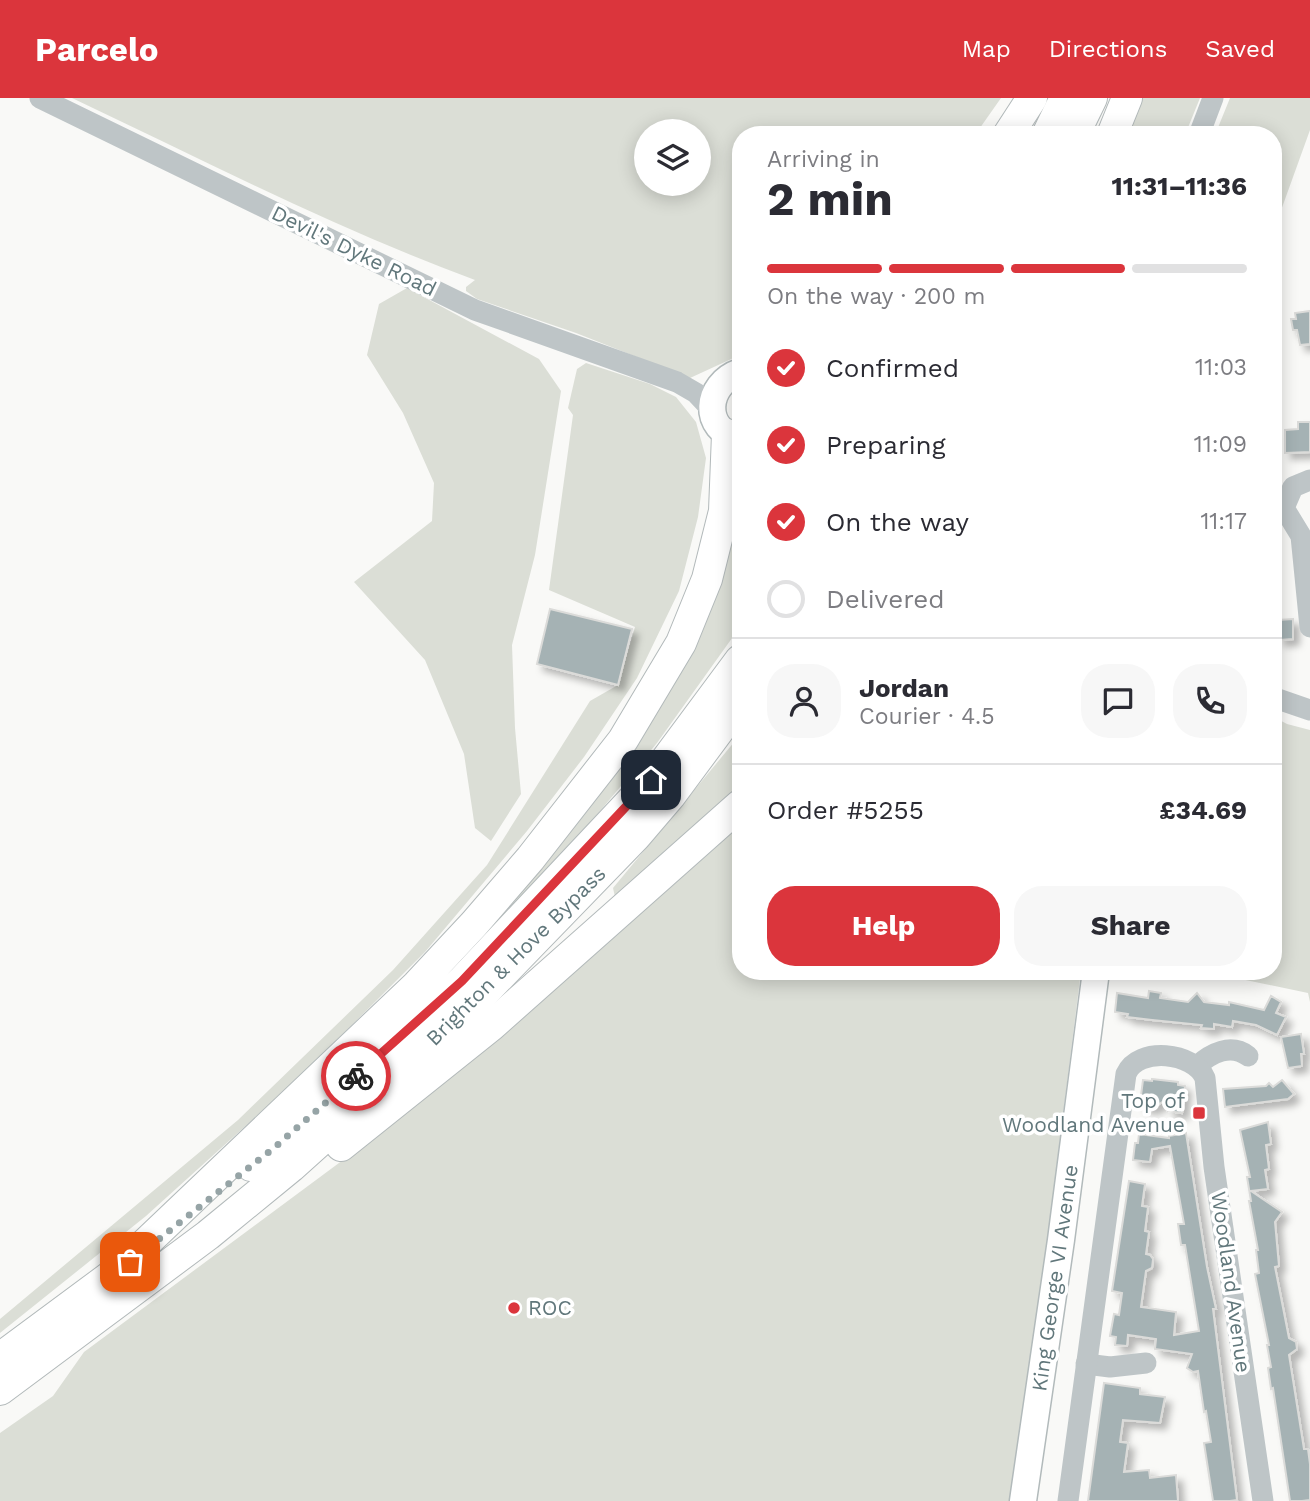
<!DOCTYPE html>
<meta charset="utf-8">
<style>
body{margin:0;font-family:"Work Sans",sans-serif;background:#f7f7f7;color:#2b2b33;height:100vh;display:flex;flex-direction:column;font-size:26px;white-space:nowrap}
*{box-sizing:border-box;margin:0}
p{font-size:23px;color:#7c7c81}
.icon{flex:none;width:38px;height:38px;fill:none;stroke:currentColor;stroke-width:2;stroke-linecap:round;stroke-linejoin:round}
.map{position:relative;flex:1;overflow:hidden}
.sheet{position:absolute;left:732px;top:28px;width:550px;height:854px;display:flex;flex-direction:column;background:#fff;border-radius:28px;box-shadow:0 4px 18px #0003}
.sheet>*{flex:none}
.controls{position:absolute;left:634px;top:21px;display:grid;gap:14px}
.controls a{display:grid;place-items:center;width:77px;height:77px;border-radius:50%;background:#fff;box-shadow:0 4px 18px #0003;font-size:35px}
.pin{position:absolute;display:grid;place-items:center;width:60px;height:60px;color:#fff;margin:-30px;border-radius:14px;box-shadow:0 4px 10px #0006}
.courier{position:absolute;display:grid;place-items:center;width:70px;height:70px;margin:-35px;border:5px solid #db353c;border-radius:50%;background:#fff;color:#222;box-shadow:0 2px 9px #0007}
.headline em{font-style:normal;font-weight:700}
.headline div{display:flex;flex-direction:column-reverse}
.headline{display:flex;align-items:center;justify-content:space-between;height:119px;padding:0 35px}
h1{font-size:46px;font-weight:700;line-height:52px}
.bar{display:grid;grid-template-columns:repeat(4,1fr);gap:10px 7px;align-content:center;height:84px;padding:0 35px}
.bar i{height:9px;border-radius:5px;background:#e1e1e2}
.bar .selected{background:#db353c}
.bar p{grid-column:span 4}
.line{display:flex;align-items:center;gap:18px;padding:0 35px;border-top:2px solid #e1e1e2}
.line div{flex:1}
.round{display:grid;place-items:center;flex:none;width:74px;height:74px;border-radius:28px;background:#f7f7f7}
ol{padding:0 35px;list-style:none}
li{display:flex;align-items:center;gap:21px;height:77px}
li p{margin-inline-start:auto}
li .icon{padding:7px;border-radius:50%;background:#db353c;color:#fff;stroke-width:4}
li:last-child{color:#7c7c81}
li i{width:38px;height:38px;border:4px solid #e1e1e2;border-radius:50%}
.cta{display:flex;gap:14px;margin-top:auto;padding:14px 35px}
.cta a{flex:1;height:80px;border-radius:28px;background:#db353c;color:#fff;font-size:28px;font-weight:700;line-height:80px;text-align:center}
.cta a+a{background:#f7f7f7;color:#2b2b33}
header{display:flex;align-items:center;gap:42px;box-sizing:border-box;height:98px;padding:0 35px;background:#db353c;color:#fff}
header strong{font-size:33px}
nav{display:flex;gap:38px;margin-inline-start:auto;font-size:24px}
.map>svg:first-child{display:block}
</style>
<header>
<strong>Parcelo</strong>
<nav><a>Map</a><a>Directions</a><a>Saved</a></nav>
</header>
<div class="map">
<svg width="1310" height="1403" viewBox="0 0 1310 1403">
<defs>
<filter id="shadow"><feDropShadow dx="6" dy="6" stdDeviation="3.5" flood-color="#0004"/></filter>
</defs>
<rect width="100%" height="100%" fill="#f9f9f7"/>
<!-- green -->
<g fill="#dbded6" fill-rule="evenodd">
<path d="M72 0H1001L975 37H740V257L690 280 576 235 477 201 466 193V189L475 182C337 131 205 63 72 0ZM646 33H698V86H646Z"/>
<polygon points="1138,0 1200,0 1185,37 1124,37"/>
<polygon points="1230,0 1310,0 1310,32 1275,129 1272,160 1272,37 1215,37"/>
<polygon points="407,190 539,261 561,293 535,457 512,547 515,630 521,696 491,743 475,730 464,656 425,562 354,484 432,423 434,385 403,315 367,257 379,206"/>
<polygon points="586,265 650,286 676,299 696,324 706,360 698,419 679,493 637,580 584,659 527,733 425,854 303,976 146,1118 0,1235 0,1221 238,1022 393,872 487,767 590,603 618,587 635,529 549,492 573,317 568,310 577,271"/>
<polygon points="740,413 740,529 657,645 554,768 464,863 415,906 623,656"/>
<polygon points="1272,618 1287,626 1310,632 1310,904 1308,895 1202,873 1272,873"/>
<polygon points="740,637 740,689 709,718 615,799 613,790"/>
<polygon points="740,728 740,873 1081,873 1046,1153 1010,1403 0,1403 0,1335 53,1298 84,1254 374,1039 552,894"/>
</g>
<!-- building -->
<g fill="#a5b2b4" stroke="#dbdbd9" stroke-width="2" filter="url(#shadow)">
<polygon points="1310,213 1310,246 1300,247 1297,232 1293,232 1291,221 1296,221 1295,215"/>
<polygon points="1298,324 1310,324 1310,354 1285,355 1285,332 1298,331"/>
<polygon points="550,511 632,531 618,587 537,566"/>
<polygon points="1293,521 1293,541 1279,542 1278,522"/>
<polygon points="1149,893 1161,895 1160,900 1188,904 1197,895 1204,904 1229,907 1229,904 1264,912 1271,898 1281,904 1276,915 1286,919 1277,937 1256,927 1233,923 1232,929 1214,926 1214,931 1201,930 1202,927 1152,922 1127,919 1128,916 1115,914 1117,895 1148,900"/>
<polygon points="1301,936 1304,956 1301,956 1302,968 1288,970 1281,939"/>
<polygon points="1152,981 1178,984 1178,987 1185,988 1182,1015 1168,1013 1170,999 1153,1010 1144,1009 1140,1005 1143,982 1152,983"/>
<polygon points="1282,982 1294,996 1288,1001 1225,1009 1223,991 1266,988 1269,985 1273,989"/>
<polygon points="1268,1024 1271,1046 1266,1047 1269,1071 1265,1072 1268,1091 1251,1093 1282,1114 1275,1124 1279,1168 1275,1169 1289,1240 1296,1244 1297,1251 1289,1257 1304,1351 1308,1351 1310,1366 1310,1402 1302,1403 1290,1403 1273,1290 1271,1291 1268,1270 1271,1269 1267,1247 1269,1247 1255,1176 1259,1175 1256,1152 1258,1152 1249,1103 1251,1103 1247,1079 1250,1079 1240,1032"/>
<polygon points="1186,1035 1207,1169 1216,1211 1213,1211 1237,1402 1230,1403 1213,1403 1204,1345 1211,1344 1206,1313 1204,1314 1198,1273 1193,1274 1187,1270 1192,1256 1155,1251 1156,1241 1128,1237 1127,1248 1115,1247 1116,1239 1110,1238 1114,1216 1119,1217 1122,1195 1112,1193 1129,1083 1145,1086 1142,1108 1148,1109 1145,1133 1149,1134 1146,1156 1150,1157 1153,1161 1152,1170 1146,1173 1141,1209 1176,1214 1174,1237 1199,1233 1185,1147 1181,1147 1178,1126 1184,1126 1170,1048 1152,1051 1150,1064 1133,1062 1135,1045 1138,1045 1139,1036 1169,1040 1169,1038"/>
<polygon points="1104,1285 1140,1290 1140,1296 1165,1299 1160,1325 1123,1322 1120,1344 1128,1345 1124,1374 1149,1372 1150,1380 1176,1377 1178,1403 1088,1403"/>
</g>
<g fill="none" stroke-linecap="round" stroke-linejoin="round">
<!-- major casing -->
<g stroke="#b2babb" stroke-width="29">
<g id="major">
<path d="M740 274C705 286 701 332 740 341"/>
<polyline points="1023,1403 1061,1142 1096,873"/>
</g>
</g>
<!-- highway casing -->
<g stroke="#b2b9ba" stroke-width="32">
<g id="highway">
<polyline points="1008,37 1032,0"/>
<polyline points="1047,37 1065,0"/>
<polyline points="1074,37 1092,0"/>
<polyline points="1112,37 1127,0"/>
<polyline points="341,1048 491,928 740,707"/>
<polyline points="251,1068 349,985 462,883 651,682 740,562"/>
<polyline points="109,1180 417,887 474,826 530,761 623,642 681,545 707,481 724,413 727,336"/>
<polyline points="0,1260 124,1168"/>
<polyline points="0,1292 208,1137 291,1069 479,900 636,738 671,697 740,604"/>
</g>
</g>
<!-- minor -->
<g stroke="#bec5c7" stroke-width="21">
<polyline points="40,0 475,212 677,284 696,295 712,312"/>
<polyline points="1199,37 1213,0"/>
<polyline points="1310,382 1293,389 1284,410 1301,438 1310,529"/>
<polyline points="1272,599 1310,612"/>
<path d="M1197 968C1211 955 1231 945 1248 958"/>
<polyline points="1086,1266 1110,1269 1146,1265"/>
<path d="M1068 1403 1126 976C1138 948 1194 954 1205 980L1214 1069 1263 1403"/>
</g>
<!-- major -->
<use href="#major" stroke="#fff" stroke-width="26"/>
<!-- highway -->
<use href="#highway" stroke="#fff" stroke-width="30"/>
</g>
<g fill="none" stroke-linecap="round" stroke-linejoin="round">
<!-- done -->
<polyline stroke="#96a4a6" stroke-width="7" stroke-dasharray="0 12.6" points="130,1164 275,1049 356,978"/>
<!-- route -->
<polyline stroke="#db353c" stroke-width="9" points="356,978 462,883 651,682"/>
</g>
<!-- markers -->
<g fill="#db353c" stroke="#fff" stroke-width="2.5">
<rect x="1192" y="1008" width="14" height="14" rx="3.5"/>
<circle cx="514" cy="1210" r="7"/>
</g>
<g text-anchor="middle" stroke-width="7" stroke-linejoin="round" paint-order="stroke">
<!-- street labels -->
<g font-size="21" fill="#61777b" stroke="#fff">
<text transform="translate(354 153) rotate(26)" y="7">Devil's Dyke Road</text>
<text transform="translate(516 858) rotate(-45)" y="7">Brighton &amp; Hove Bypass</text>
<text transform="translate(1055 1180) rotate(-82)" y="7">King George VI Avenue</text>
<text transform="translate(1231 1184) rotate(82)" y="7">Woodland Avenue</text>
</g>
<!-- poi labels -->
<g font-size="21" fill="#61777b" stroke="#fff" text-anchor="end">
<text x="1185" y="1010">Top of<tspan x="1185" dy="24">Woodland Avenue</tspan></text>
<text x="528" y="1217" text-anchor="start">ROC</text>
</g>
</g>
</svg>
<div class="controls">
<a><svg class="icon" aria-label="layers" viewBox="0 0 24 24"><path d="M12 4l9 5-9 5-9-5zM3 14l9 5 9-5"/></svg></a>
</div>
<div class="pin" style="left:130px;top:1164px;background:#ea580c"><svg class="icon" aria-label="bag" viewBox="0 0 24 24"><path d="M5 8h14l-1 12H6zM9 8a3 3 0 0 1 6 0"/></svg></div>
<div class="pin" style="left:651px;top:682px;background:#1f2937"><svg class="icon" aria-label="home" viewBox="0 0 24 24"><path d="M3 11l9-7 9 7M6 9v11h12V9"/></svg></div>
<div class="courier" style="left:356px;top:978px"><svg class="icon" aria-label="bike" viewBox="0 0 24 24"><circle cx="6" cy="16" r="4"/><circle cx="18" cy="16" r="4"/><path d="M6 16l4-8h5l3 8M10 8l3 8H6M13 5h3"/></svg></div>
<section class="sheet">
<div class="headline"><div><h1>2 min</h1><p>Arriving in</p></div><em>11:31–11:36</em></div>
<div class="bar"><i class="selected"></i><i class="selected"></i><i class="selected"></i><i></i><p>On the way · 200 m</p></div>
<ol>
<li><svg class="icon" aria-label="check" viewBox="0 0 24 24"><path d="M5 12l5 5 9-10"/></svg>Confirmed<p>11:03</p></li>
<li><svg class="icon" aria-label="check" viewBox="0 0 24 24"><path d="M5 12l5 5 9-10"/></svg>Preparing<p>11:09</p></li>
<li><svg class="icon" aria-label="check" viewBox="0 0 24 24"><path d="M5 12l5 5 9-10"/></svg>On the way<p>11:17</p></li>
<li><i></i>Delivered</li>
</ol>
<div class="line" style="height:126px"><a class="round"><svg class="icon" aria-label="person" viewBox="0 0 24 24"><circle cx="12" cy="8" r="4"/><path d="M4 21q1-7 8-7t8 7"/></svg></a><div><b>Jordan</b><p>Courier · 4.5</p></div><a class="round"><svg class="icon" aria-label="chat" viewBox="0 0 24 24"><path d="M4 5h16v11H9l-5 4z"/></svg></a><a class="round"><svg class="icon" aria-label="phone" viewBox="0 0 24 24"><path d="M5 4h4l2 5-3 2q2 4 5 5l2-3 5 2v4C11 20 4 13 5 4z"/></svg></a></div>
<div class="line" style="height:91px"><div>Order #5255</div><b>£34.69</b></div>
<div class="cta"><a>Help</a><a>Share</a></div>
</section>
</div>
